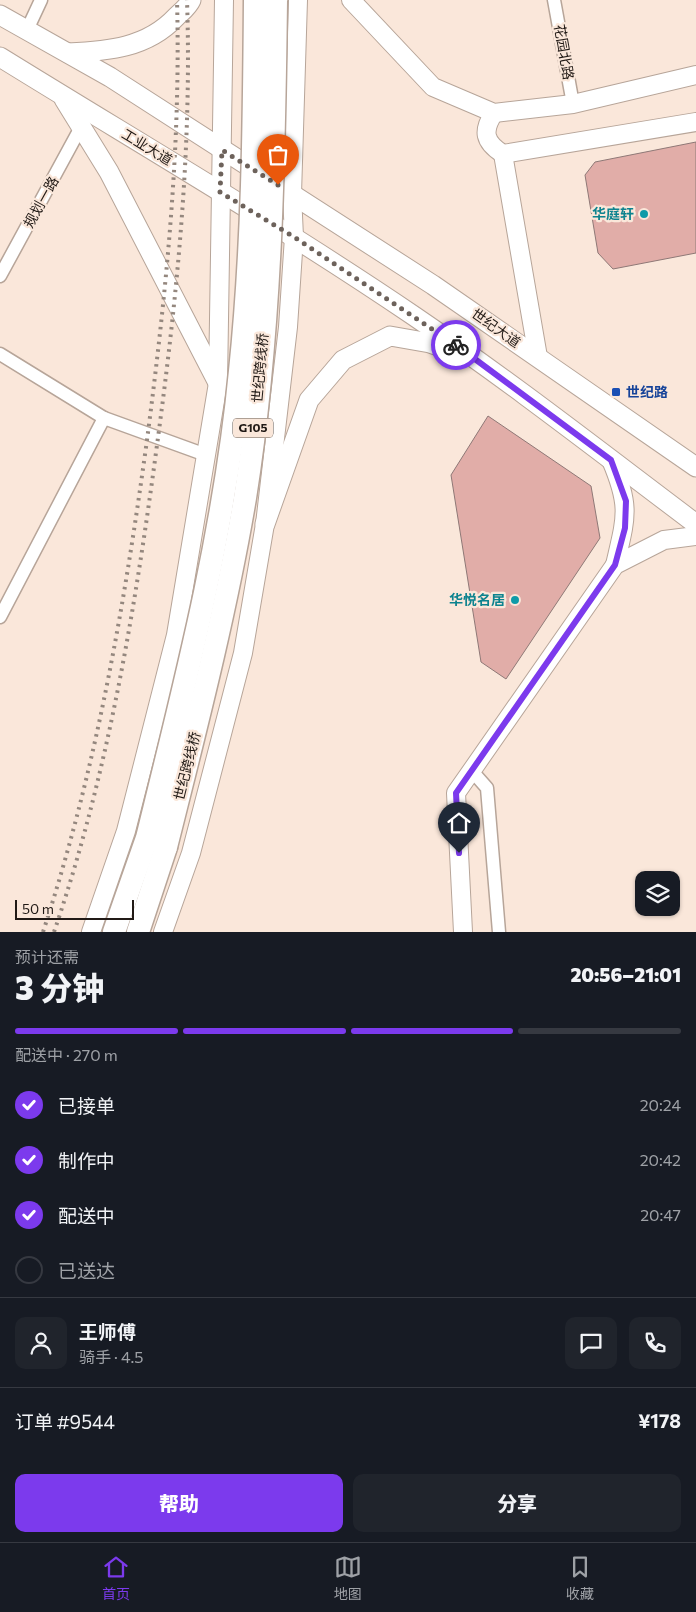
<!DOCTYPE html>
<html lang="zh">
<meta charset="utf-8">
<style>
body{margin:0;font-family:Commissioner,"Noto Sans SC",sans-serif;background:#20242c;color:#f1f3f6;height:100vh;display:flex;flex-direction:column;font-size:19px;white-space:nowrap}
*{box-sizing:border-box;margin:0}
p{font-size:16px;color:#9ea1a6}
.icon{flex:none;width:28px;height:28px;fill:none;stroke:currentColor;stroke-width:2;stroke-linecap:round;stroke-linejoin:round}
.map{position:relative;height:932px;overflow:hidden}
.details{display:flex;flex-direction:column;background:#171b24;flex:1}
.details>*{flex:none}
.tools{position:absolute;left:635px;top:871px;display:grid;gap:10px}
.tools a{display:grid;place-items:center;width:45px;height:45px;border-radius:10px;background:#171b24;box-shadow:0 1px 4px #0004;font-size:25px}
.scale{position:absolute;left:15px;bottom:12px;width:119px;box-sizing:border-box;padding-left:5px;border:2px solid #211a16;border-top:0;font-size:14px;line-height:18px;white-space:nowrap;color:#211a16;-webkit-text-stroke:4px #fae7da;paint-order:stroke}
.pin{position:absolute;display:grid;place-items:center;width:42px;height:42px;color:#fff;margin:-51px -21px;border-radius:50% 50% 50% 0;rotate:-45deg;box-shadow:0 0 5px #0007}
.pin .icon{rotate:45deg}
.courier{position:absolute;display:grid;place-items:center;width:50px;height:50px;margin:-25px;border:4px solid #7c3aed;border-radius:50%;background:#fff;color:#222;box-shadow:0 1px 6px #0007}
.headline em{font-style:normal;font-weight:800}
.headline div{display:flex;flex-direction:column-reverse}
.headline{display:flex;align-items:center;justify-content:space-between;height:85px;padding:0 15px}
h1{font-size:32px;font-weight:800;line-height:38px}
.bar{display:grid;grid-template-columns:repeat(4,1fr);gap:8px 5px;align-content:center;height:60px;padding:0 15px}
.bar i{height:6px;border-radius:4px;background:#363941}
.bar .selected{background:#7c3aed}
.bar p{grid-column:span 4}
.line{display:flex;align-items:center;gap:12px;padding:0 15px;border-top:1px solid #363941}
.line div{flex:1}
.round{display:grid;place-items:center;flex:none;width:52px;height:52px;border-radius:10px;background:#20242c}
ol{padding:0 15px;list-style:none}
li{display:flex;align-items:center;gap:15px;height:55px}
li p{margin-inline-start:auto}
li .icon{padding:5px;border-radius:50%;background:#7c3aed;color:#fff;stroke-width:4}
li:last-child{color:#9ea1a6}
li i{width:28px;height:28px;border:2px solid #363941;border-radius:50%}
.action{display:flex;gap:10px;margin-top:auto;padding:10px 15px}
.action a{flex:1;height:58px;border-radius:10px;background:#7c3aed;color:#fff;font-size:20px;font-weight:800;line-height:58px;text-align:center}
.action a+a{background:#20242c;color:#f1f3f6}
.tabs{display:flex;justify-content:space-around;align-items:center;height:70px;border-top:1px solid #363941;background:#171b24;font-size:14px;color:#9ea1a6}
.tabs a{display:grid;justify-items:center;gap:2px}
.tabs .selected{color:#7c3aed}
.map>svg:first-child{display:block}
</style>
<div class="map">
<svg width="696" height="932" viewBox="0 0 696 932">
<rect width="100%" height="100%" fill="#fae7da"/>
<!-- building -->
<g fill="#e1ada8" stroke="#8e7876">
<polygon points="696,142 696,253 613,269 598,253 585,175 595,162"/>
<polygon points="488,416 591,486 600,538 506,679 481,662 451,475"/>
</g>
<g fill="none" stroke-linecap="round" stroke-linejoin="round">
<!-- street casing -->
<g stroke="#b7a599" stroke-width="15">
<g id="street">
<polyline points="554,0 573,104"/>
<polyline points="27,30 41,0"/>
<polyline points="0,276 81,127"/>
<polyline points="0,354 104,418 0,617"/>
<polyline points="104,418 206,455"/>
<polyline points="472,771 487,788 499,932"/>
</g>
</g>
<!-- secondary casing -->
<g stroke="#b7a599" stroke-width="20">
<g id="secondary">
<polyline points="351,0 433,87 494,113 573,104 696,75"/>
<path d="M494 113C482 131 484 142 503 154L696 122"/>
<polyline points="503,154 538,357"/>
<path d="M611 460C631 507 626 517 615 565"/>
<polyline points="91,932 126,831 176,635 218,383 224,0"/>
<polyline points="163,932 191,853 243,653 265,524 288,327 294,237 292,194 298,0"/>
<polyline points="463,932 456,793 615,565 664,540 696,536"/>
</g>
</g>
<!-- primary casing -->
<g stroke="#b7a599" stroke-width="21">
<g id="primary">
<polyline points="0,15 110,77 433,285 696,467"/>
<path d="M68 53C108 51 147 48 176 17 181 12 188 7 191 0"/>
<path d="M0 57C139 143 280 225 414 316 511 382 603 454 696 524"/>
<polyline points="64,99 109,172 218,383"/>
<polyline points="265,524 309,400 343,360 390,336 430,343 453,351"/>
</g>
</g>
<!-- highway casing -->
<g stroke="#b7a599" stroke-width="25">
<g id="highway">
<polyline points="114,932 147,838"/>
<polyline points="138,932 166,847"/>
</g>
</g>
<!-- street -->
<use href="#street" stroke="#fff" stroke-width="12"/>
<!-- secondary -->
<use href="#secondary" stroke="#fff" stroke-width="18"/>
<!-- primary -->
<use href="#primary" stroke="#fff" stroke-width="19"/>
<!-- highway -->
<use href="#highway" stroke="#fff" stroke-width="22"/>
<!-- rail -->
<g stroke="#94877e" stroke-width="4" stroke-dasharray="2.5 5" stroke-linecap="butt">
<path d="M43 932C96 770 124 608 147 440 166 294 181 148 177 0"/>
<path d="M54 932C108 774 135 610 157 445 177 297 192 149 187 0"/>
</g>
<!-- highway-bridge casing -->
<g stroke="#b7a599" stroke-width="25" stroke-linecap="butt">
<g id="highway-bridge">
<path d="M147 838C185 684 225 529 240 371 253 247 254 124 255 0"/>
<path d="M166 847C195 731 225 616 245 498 271 334 274 166 276 0"/>
</g>
</g>
<!-- highway-bridge -->
<use href="#highway-bridge" stroke="#fff" stroke-width="22"/>
</g>
<g fill="none" stroke-linecap="round" stroke-linejoin="round">
<!-- done -->
<polyline stroke="#6d625b" stroke-width="5" stroke-dasharray="0 9" points="278,185 222,150 220,192 294,237 456,345"/>
<!-- route -->
<polyline stroke="#7c3aed" stroke-width="6" points="456,345 611,460 626,501 625,528 615,565 456,793 459,853"/>
</g>
<!-- markers -->
<g fill="#0f9aa8" stroke="#fae7da" stroke-width="2">
<circle cx="644" cy="214" r="5"/>
<circle cx="515" cy="600" r="5"/>
</g>
<rect fill="#1a4fb4" stroke="#fae7da" stroke-width="2" x="611" y="387" width="10" height="10" rx="2.5"/>
<g text-anchor="middle" stroke-width="4.5" stroke-linejoin="round" paint-order="stroke">
<!-- shield labels -->
<rect fill="#fae7da" stroke="#625851" stroke-width="1" x="233" y="418.5" width="40" height="19" rx="4"/>
<g font-size="12" font-weight="bold" fill="#211a16">
<text x="253" y="432">G105</text>
</g>
<!-- street labels -->
<g font-size="14" fill="#211a16" stroke="#fae7da">
<text transform="translate(564 52) rotate(80)" y="5">花园北路</text>
<text transform="translate(147 147) rotate(31)" y="5">工业大道</text>
<text transform="translate(41 202) rotate(-61)" y="5">规划一路</text>
<text transform="translate(496 328) rotate(35)" y="5">世纪大道</text>
<text transform="translate(260 368) rotate(-85)" y="5">世纪跨线桥</text>
<text transform="translate(187 766) rotate(-76)" y="5">世纪跨线桥</text>
</g>
<!-- culture labels -->
<g font-size="14" font-weight="bold" fill="#0d838f" stroke="#fae7da" text-anchor="end">
<text x="634" y="219">华庭轩</text>
<text x="505" y="605">华悦名居</text>
</g>
<!-- transit labels -->
<g font-size="14" font-weight="bold" fill="#164399" stroke="#fae7da" text-anchor="start">
<text x="626" y="397">世纪路</text>
</g>
</g>
</svg>
<div class="tools">
<a><svg class="icon" aria-label="layers" viewBox="0 0 24 24"><path d="M12 4l9 5-9 5-9-5zM3 14l9 5 9-5"/></svg></a>
</div>
<div class="scale">50 m</div>
<div class="pin" style="left:278px;top:185px;background:#ea580c"><svg class="icon" aria-label="bag" viewBox="0 0 24 24"><path d="M5 8h14l-1 12H6zM9 8a3 3 0 0 1 6 0"/></svg></div>
<div class="pin" style="left:459px;top:853px;background:#1f2937"><svg class="icon" aria-label="home" viewBox="0 0 24 24"><path d="M3 11l9-7 9 7M6 9v11h12V9"/></svg></div>
<div class="courier" style="left:456px;top:345px"><svg class="icon" aria-label="bike" viewBox="0 0 24 24"><circle cx="6" cy="16" r="4"/><circle cx="18" cy="16" r="4"/><path d="M6 16l4-8h5l3 8M10 8l3 8H6M13 5h3"/></svg></div>
</div>
<section class="details">
<div class="headline"><div><h1>3 分钟</h1><p>预计还需</p></div><em>20:56–21:01</em></div>
<div class="bar"><i class="selected"></i><i class="selected"></i><i class="selected"></i><i></i><p>配送中 · 270 m</p></div>
<ol>
<li><svg class="icon" aria-label="check" viewBox="0 0 24 24"><path d="M5 12l5 5 9-10"/></svg>已接单<p>20:24</p></li>
<li><svg class="icon" aria-label="check" viewBox="0 0 24 24"><path d="M5 12l5 5 9-10"/></svg>制作中<p>20:42</p></li>
<li><svg class="icon" aria-label="check" viewBox="0 0 24 24"><path d="M5 12l5 5 9-10"/></svg>配送中<p>20:47</p></li>
<li><i></i>已送达</li>
</ol>
<div class="line" style="height:90px"><a class="round"><svg class="icon" aria-label="person" viewBox="0 0 24 24"><circle cx="12" cy="8" r="4"/><path d="M4 21q1-7 8-7t8 7"/></svg></a><div><b>王师傅</b><p>骑手 · 4.5</p></div><a class="round"><svg class="icon" aria-label="chat" viewBox="0 0 24 24"><path d="M4 5h16v11H9l-5 4z"/></svg></a><a class="round"><svg class="icon" aria-label="phone" viewBox="0 0 24 24"><path d="M5 4h4l2 5-3 2q2 4 5 5l2-3 5 2v4C11 20 4 13 5 4z"/></svg></a></div>
<div class="line" style="height:65px"><div>订单 #9544</div><b>¥178</b></div>
<div class="action"><a>帮助</a><a>分享</a></div>
</section>
<nav class="tabs">
<a class="selected"><svg class="icon" aria-label="home" viewBox="0 0 24 24"><path d="M3 11l9-7 9 7M6 9v11h12V9"/></svg>首页</a>
<a><svg class="icon" aria-label="map" viewBox="0 0 24 24"><path d="M3 6l6-2 6 2 6-2v14l-6 2-6-2-6 2zM9 4v14M15 6v14"/></svg>地图</a>
<a><svg class="icon" aria-label="saved" viewBox="0 0 24 24"><path d="M7 4h10v16l-5-4-5 4z"/></svg>收藏</a>
</nav>
